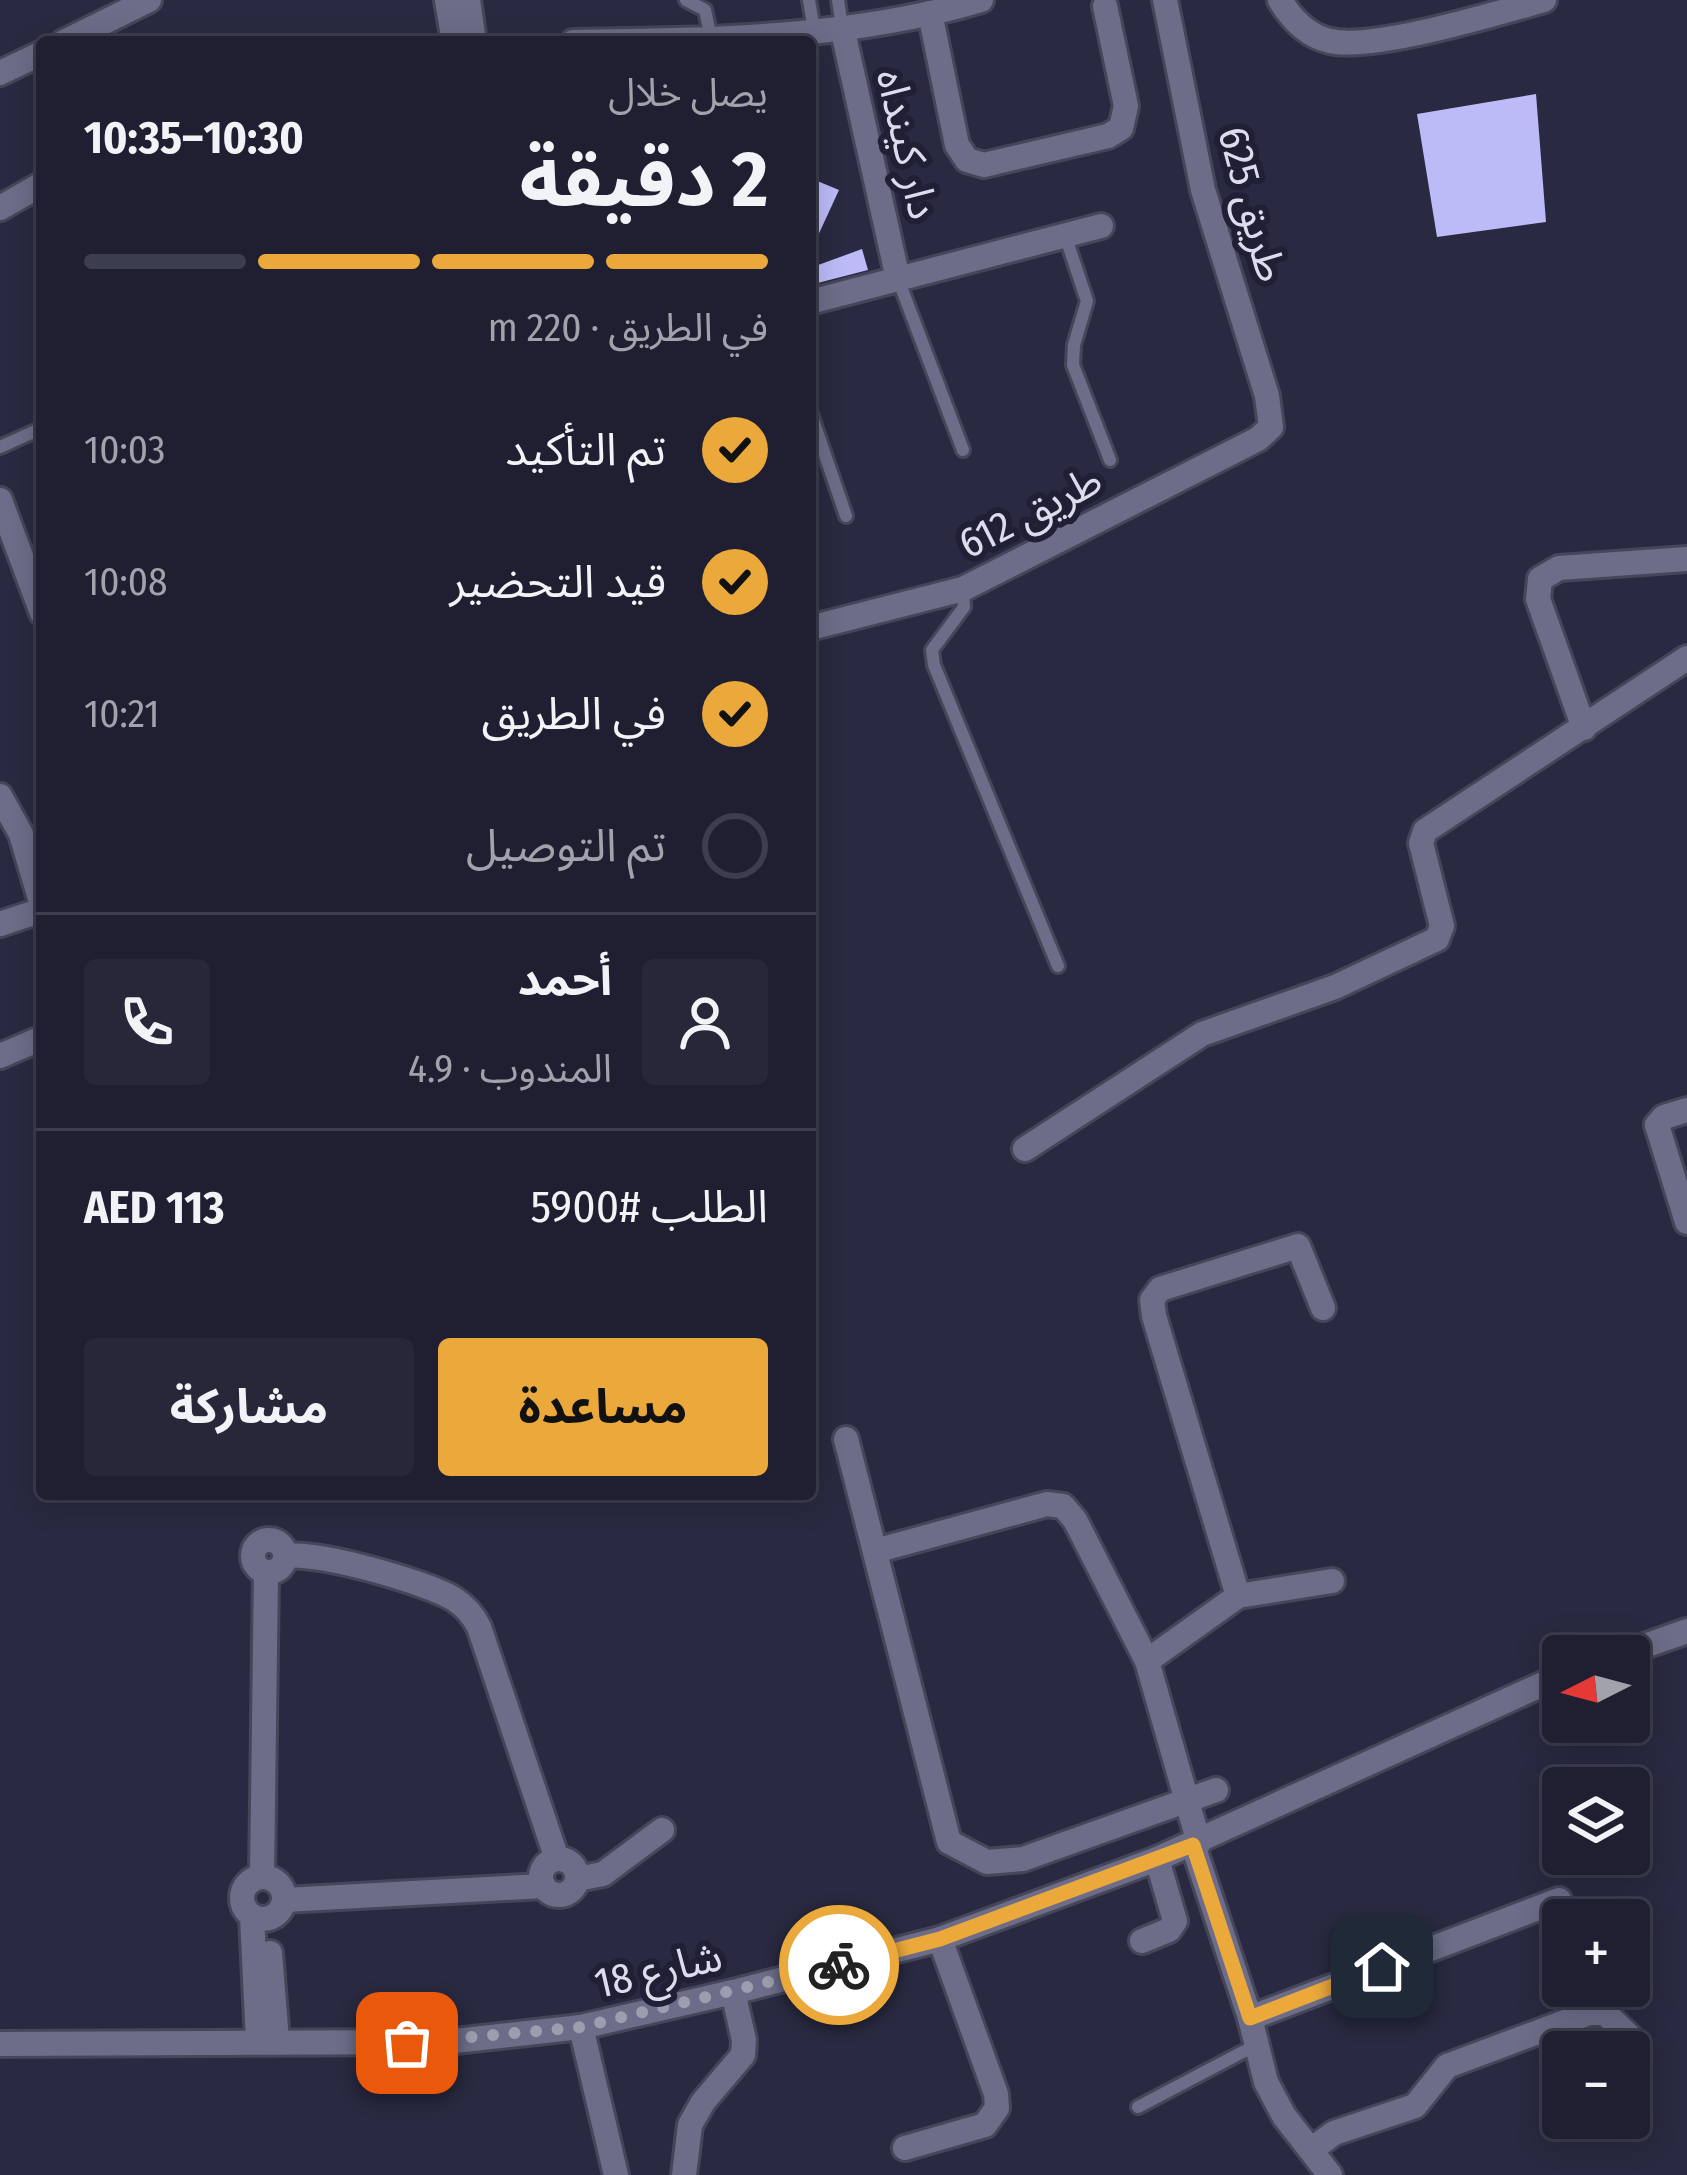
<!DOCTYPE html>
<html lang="ar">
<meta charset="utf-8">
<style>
body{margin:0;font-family:"Fira Sans Condensed","Noto Sans Arabic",sans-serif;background:#272739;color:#f1f3f6;direction:rtl;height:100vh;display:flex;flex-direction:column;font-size:45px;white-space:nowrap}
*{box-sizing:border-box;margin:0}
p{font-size:39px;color:#a1a2ab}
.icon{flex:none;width:66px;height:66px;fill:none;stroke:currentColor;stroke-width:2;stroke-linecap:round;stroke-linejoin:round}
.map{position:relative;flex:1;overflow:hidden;direction:ltr}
.side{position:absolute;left:36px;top:36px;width:780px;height:1464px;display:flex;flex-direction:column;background:#1f1f31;border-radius:12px;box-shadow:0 6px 30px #0003,0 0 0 3px #3c3d4d;direction:rtl}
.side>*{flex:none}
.needle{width:78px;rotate:264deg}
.buttons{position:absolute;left:1542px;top:1635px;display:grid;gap:24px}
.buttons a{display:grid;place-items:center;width:108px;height:108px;border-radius:12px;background:#1f1f31;box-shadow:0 6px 30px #0003,0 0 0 3px #3c3d4d;font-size:60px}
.pin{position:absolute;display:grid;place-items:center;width:102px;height:102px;color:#fff;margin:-51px;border-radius:24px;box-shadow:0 6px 18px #0006}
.courier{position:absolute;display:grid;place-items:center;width:120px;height:120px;margin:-60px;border:9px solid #eca93b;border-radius:50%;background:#fff;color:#222;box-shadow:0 3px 15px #0007}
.head em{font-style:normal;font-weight:700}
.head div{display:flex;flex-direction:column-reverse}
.head{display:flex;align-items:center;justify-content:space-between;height:204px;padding:0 48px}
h1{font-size:78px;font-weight:700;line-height:90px}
.bar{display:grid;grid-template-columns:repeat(4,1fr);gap:18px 12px;align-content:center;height:144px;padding:0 48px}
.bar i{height:15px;border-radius:9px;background:#3c3d4d}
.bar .on{background:#eca93b}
.bar p{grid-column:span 4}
.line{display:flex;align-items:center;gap:30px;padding:0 48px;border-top:3px solid #3c3d4d}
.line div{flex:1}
.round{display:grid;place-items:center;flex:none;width:126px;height:126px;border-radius:12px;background:#272739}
ol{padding:0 48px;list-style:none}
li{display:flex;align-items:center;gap:36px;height:132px}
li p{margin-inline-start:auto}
li .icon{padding:12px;border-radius:50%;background:#eca93b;color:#111;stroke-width:4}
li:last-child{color:#a1a2ab}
li i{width:66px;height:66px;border:6px solid #3c3d4d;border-radius:50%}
.cta{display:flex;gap:24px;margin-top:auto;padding:24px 48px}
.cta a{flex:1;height:138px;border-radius:12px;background:#eca93b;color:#111;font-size:48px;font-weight:700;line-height:138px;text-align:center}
.cta a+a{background:#272739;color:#f1f3f6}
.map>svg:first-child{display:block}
</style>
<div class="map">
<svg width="1687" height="2175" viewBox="0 0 1687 2175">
<rect width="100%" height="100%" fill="#292941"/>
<!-- building -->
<g fill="#bcbbf8">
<polygon points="1536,94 1546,222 1437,237 1417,114"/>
<polygon points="810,178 839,190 810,253"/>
<polygon points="862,249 868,270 810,285 810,268"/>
</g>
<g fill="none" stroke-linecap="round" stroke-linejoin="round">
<!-- service casing -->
<g stroke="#46465a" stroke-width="18">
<g id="service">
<polyline points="686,0 705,10 711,38"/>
<polyline points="809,0 814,30"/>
<polyline points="838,0 842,27"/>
<polyline points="1065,235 1087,301 1074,345 1073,365 1110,460"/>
<polyline points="898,279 963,450"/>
<polyline points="810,411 846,516"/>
<polyline points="0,447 42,428"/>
<polyline points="963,589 964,607 932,650 934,665 1058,966"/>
<polyline points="1138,2107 1256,2045"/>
</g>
</g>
<!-- minor casing -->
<g stroke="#46465a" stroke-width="30">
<g id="minor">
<polyline points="447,0 454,42"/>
<polyline points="468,0 474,42"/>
<path d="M1280 0C1292 20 1308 36 1330 41 1373 51 1498 13 1544 0"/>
<polyline points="930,13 957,145 967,160 984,165 1108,136 1121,128 1126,106 1105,6"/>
<polyline points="842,27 898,279"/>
<polyline points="64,42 149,0"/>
<path d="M573 42C708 40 850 39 981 0"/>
<polyline points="0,73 42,53"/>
<polyline points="0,208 42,184"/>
<polyline points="810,302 1101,226"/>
<polyline points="0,500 42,613"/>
<polyline points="810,628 963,589 1258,439 1271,427 1267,396 1203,190 1165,0"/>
<polyline points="1584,728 1538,599 1540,579 1559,568 1687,559"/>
<polyline points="0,796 21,834 42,905"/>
<polyline points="0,924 42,910"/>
<polyline points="0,1056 42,1038"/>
<polyline points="1687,1110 1664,1117 1657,1125 1687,1222"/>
<polyline points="1025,1149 1202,1034 1335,987 1437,939 1442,926 1421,843 1425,831 1687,658"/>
<polyline points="846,1439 949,1842 987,1862 1023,1859 1216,1790"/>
<circle cx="269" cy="1556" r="16"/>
<polyline points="875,1551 1047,1504 1063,1506 1075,1520 1147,1661 1199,1843"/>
<path d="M286 1556C317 1551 426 1582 454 1599 465 1606 473 1615 479 1627L557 1859"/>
<polyline points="1238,1596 1154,1316 1152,1300 1160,1289 1298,1246 1323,1308"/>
<polyline points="1616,1656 1687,1631"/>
<polyline points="1147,1661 1238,1596 1332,1581"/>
<polyline points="1193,1845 1250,2018 1266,2082 1284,2116 1330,2175"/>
<circle cx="559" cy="1877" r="18"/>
<circle cx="263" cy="1898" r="21"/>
<polyline points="262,1877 266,1572"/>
<polyline points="577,1879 603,1874 662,1830"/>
<polyline points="284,1900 543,1886"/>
<polyline points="252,1917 258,2040"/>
<polyline points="1142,1941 1169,1930 1175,1921 1157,1859"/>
<polyline points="270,1953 277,2040"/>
<polyline points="1250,2018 1559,1900"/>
<polyline points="581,2027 616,2175"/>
<polyline points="0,2044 446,2042 581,2027 733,1992 940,1939 1157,1859 1563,1675"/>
<polyline points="905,2148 985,2125 997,2108 996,2094 940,1939"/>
<polyline points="1311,2150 1334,2133 1415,2106 1447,2066 1589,2013 1605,2013 1629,2036"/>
<polyline points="684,2175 690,2125 703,2102 743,2055 744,2040 733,1992"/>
</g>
</g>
<!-- service -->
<use href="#service" stroke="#6d6d89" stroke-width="12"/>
<!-- minor -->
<use href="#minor" stroke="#6d6d89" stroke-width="24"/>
</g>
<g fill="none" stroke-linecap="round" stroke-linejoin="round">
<!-- done -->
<polyline stroke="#9d9db0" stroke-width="12" stroke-dasharray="0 21.6" points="407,2043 581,2027 839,1965"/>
<!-- route -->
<polyline stroke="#eca93b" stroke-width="15" points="839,1965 940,1939 1193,1845 1250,2018 1382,1967"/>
</g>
<g text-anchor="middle" stroke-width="12" stroke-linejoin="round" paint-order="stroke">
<!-- street labels -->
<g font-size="42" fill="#dbdcec" stroke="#201f36">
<text transform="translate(908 144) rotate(77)" y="15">دار كينداه</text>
<text transform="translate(1253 204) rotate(75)" y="15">طريق 625</text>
<text transform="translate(1030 511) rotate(-27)" y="15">طريق 612</text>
<text transform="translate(658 1969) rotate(-13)" y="15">شارع 18</text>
</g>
</g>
</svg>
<div class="buttons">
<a><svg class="needle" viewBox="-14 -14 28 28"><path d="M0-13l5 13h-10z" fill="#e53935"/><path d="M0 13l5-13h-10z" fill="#a1a2ab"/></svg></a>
<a><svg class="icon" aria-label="layers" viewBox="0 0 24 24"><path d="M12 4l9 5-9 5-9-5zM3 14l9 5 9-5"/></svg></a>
<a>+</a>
<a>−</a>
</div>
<div class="pin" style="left:407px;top:2043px;background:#ea580c"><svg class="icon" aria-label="bag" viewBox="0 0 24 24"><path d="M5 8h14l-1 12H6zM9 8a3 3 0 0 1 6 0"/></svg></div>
<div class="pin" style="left:1382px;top:1967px;background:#1f2937"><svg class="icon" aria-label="home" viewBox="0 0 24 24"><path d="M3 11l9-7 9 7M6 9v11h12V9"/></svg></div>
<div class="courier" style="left:839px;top:1965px"><svg class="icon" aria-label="bike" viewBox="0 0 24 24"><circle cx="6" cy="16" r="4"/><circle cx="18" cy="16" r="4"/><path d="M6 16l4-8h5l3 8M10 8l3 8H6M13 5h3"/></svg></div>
<section class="side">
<div class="head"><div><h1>2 دقيقة</h1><p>يصل خلال</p></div><em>10:30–10:35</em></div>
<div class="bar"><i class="on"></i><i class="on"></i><i class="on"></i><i></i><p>في الطريق · 220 m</p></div>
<ol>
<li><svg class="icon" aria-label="check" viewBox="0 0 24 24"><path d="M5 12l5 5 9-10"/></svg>تم التأكيد<p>10:03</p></li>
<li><svg class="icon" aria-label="check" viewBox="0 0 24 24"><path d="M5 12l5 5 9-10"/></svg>قيد التحضير<p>10:08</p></li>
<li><svg class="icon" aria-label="check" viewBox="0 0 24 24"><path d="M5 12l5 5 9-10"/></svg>في الطريق<p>10:21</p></li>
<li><i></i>تم التوصيل</li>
</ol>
<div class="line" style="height:216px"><a class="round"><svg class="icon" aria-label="person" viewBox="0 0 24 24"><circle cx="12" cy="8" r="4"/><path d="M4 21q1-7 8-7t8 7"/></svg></a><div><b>أحمد</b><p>المندوب · 4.9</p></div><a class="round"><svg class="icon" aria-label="phone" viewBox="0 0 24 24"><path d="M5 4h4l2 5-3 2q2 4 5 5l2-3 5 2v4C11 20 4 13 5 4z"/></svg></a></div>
<div class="line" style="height:156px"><div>الطلب #5900</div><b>AED 113</b></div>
<div class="cta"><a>مساعدة</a><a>مشاركة</a></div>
</section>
</div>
